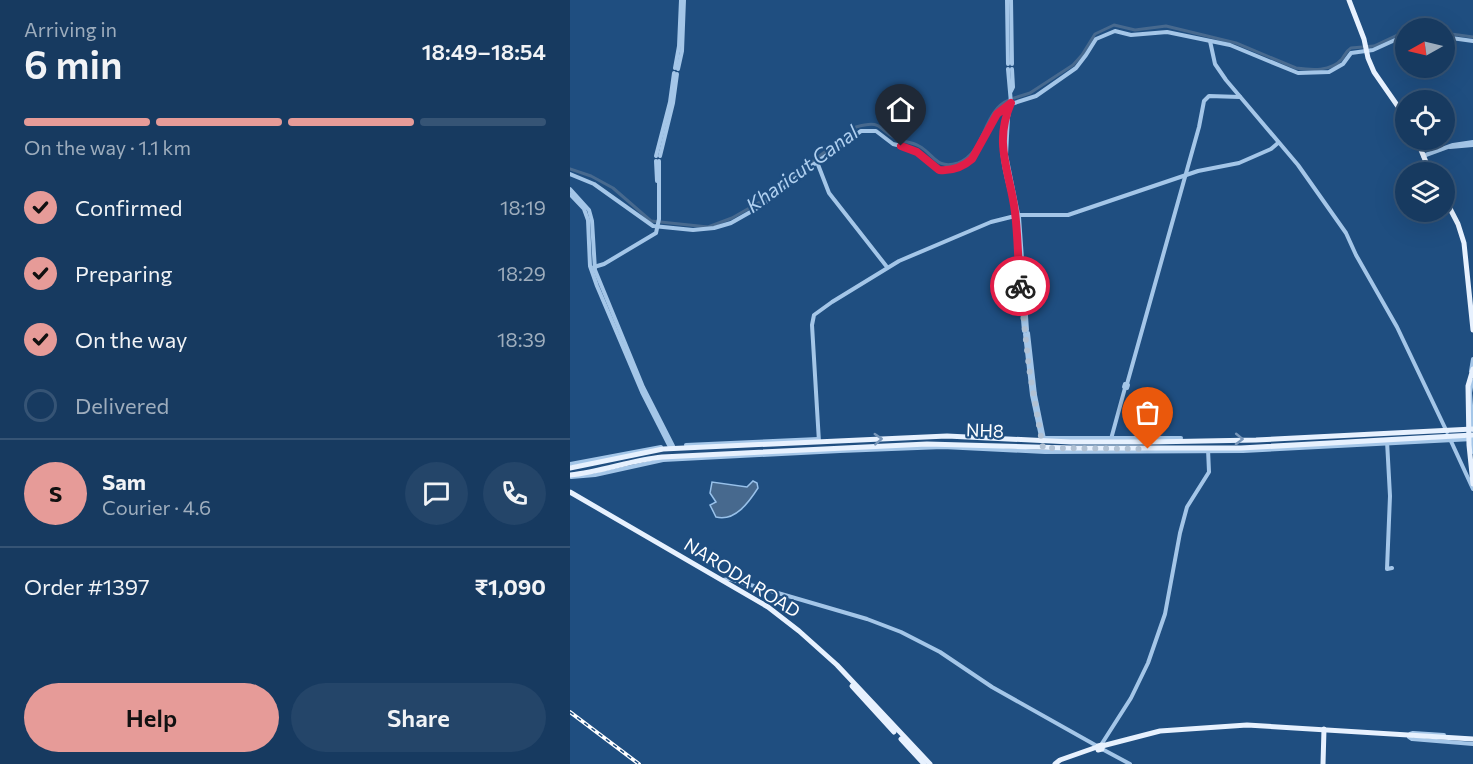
<!DOCTYPE html>
<meta charset="utf-8">
<style>
body{margin:0;font-family:Commissioner,sans-serif;background:#244569;color:#f1f3f6;height:100vh;display:flex;flex-direction:column;font-size:22px;white-space:nowrap}
*{box-sizing:border-box;margin:0}
p{font-size:20px;color:#9eadbd}
.icon{flex:none;width:33px;height:33px;fill:none;stroke:currentColor;stroke-width:2;stroke-linecap:round;stroke-linejoin:round}
.map{position:relative;flex:1;overflow:hidden}
.sheet{display:flex;flex-direction:column;background:#173a60;width:570px}
.sheet>*{flex:none}
.needle{width:39px;rotate:262deg}
.controls{position:absolute;left:825px;top:18px;display:grid;gap:12px}
.controls a{display:grid;place-items:center;width:60px;height:60px;border-radius:50%;background:#173a60;box-shadow:0 6px 24px #0002,0 0 0 2px #365475;font-size:30px}
.pin{position:absolute;display:grid;place-items:center;width:51px;height:51px;color:#fff;margin:-62px -26px;border-radius:50% 50% 50% 0;rotate:-45deg;box-shadow:0 0 6px #0007}
.pin .icon{rotate:45deg}
.courier{position:absolute;display:grid;place-items:center;width:60px;height:60px;margin:-30px;border:4px solid #e11d48;border-radius:50%;background:#fff;color:#222;box-shadow:0 2px 8px #0007}
.head em{font-style:normal;font-weight:600}
.head div{display:flex;flex-direction:column-reverse}
.head{display:flex;align-items:center;justify-content:space-between;height:102px;padding:0 24px}
h1{font-size:39px;font-weight:600;line-height:45px}
.bar{display:grid;grid-template-columns:repeat(4,1fr);gap:9px 6px;align-content:center;height:72px;padding:0 24px}
.bar i{height:8px;border-radius:4px;background:#365475}
.bar .current{background:#e69b98}
.bar p{grid-column:span 4}
.line{display:flex;align-items:center;gap:15px;padding:0 24px;border-top:2px solid #365475}
.line div{flex:1}
.round{display:grid;place-items:center;flex:none;width:63px;height:63px;border-radius:32px;background:#244569}
ol{padding:0 24px;list-style:none}
li{display:flex;align-items:center;gap:18px;height:66px}
li p{margin-inline-start:auto}
li .icon{padding:6px;border-radius:50%;background:#e69b98;color:#111;stroke-width:4}
li:last-child{color:#9eadbd}
li i{width:33px;height:33px;border:3px solid #365475;border-radius:50%}
.action{display:flex;gap:12px;margin-top:auto;padding:12px 24px}
.action a{flex:1;height:69px;border-radius:36px;background:#e69b98;color:#111;font-size:24px;font-weight:600;line-height:69px;text-align:center}
.action a+a{background:#244569;color:#f1f3f6}
main{display:flex;flex:1;min-height:0}
.map>svg:first-child{display:block}
</style>
<main>
<section class="sheet">
<div class="head"><div><h1>6 min</h1><p>Arriving in</p></div><em>18:49–18:54</em></div>
<div class="bar"><i class="current"></i><i class="current"></i><i class="current"></i><i></i><p>On the way · 1.1 km</p></div>
<ol>
<li><svg class="icon" aria-label="check" viewBox="0 0 24 24"><path d="M5 12l5 5 9-10"/></svg>Confirmed<p>18:19</p></li>
<li><svg class="icon" aria-label="check" viewBox="0 0 24 24"><path d="M5 12l5 5 9-10"/></svg>Preparing<p>18:29</p></li>
<li><svg class="icon" aria-label="check" viewBox="0 0 24 24"><path d="M5 12l5 5 9-10"/></svg>On the way<p>18:39</p></li>
<li><i></i>Delivered</li>
</ol>
<div class="line" style="height:108px"><b class="round" style="background:#e69b98;color:#111">S</b><div><b>Sam</b><p>Courier · 4.6</p></div><a class="round"><svg class="icon" aria-label="chat" viewBox="0 0 24 24"><path d="M4 5h16v11H9l-5 4z"/></svg></a><a class="round"><svg class="icon" aria-label="phone" viewBox="0 0 24 24"><path d="M5 4h4l2 5-3 2q2 4 5 5l2-3 5 2v4C11 20 4 13 5 4z"/></svg></a></div>
<div class="line" style="height:78px"><div>Order #1397</div><b>₹1,090</b></div>
<div class="action"><a>Help</a><a>Share</a></div>
</section>
<div class="map">
<svg width="903" height="764" viewBox="0 0 903 764">
<rect width="100%" height="100%" fill="#1f4e80"/>
<!-- water -->
<path fill="#47698e" stroke="#98c1ea" stroke-width="1.5" d="M183 481 187 483 188 488C179 502 165 522 146 517L140 505 146 502 140 493 142 482 177 487Z"/>
<g fill="none" stroke-linecap="round" stroke-linejoin="round">
<!-- canal -->
<g stroke="#47698e" stroke-width="3">
<polyline points="874,33 903,37"/>
<path d="M444 98 460 93 503 65 512 55 525 34 544 25 565 30 596 26 666 43 726 68C741 70 761 72 772 59 775 55 776 51 781 48L804 46 836 31"/>
<path d="M0 169 21 176 43 188 81 221 138 227 162 218 197 198 286 127C314 119 307 130 327 139 334 142 342 142 349 146 364 154 366 170 388 163 416 153 412 111 439 100"/>
</g>
<!-- minor -->
<g stroke="#a4c6e8" stroke-width="4">
<polyline points="437,0 438,64"/>
<polyline points="441,0 442,64"/>
<polyline points="874,37 903,41"/>
<polyline points="640,41 645,64 656,80 728,165 776,233 786,255 827,327 877,432"/>
<polyline points="105,68 109,46 111,0"/>
<polyline points="108,69 112,51 114,0"/>
<polyline points="438,69 441,103 438,117 436,155 448,214"/>
<polyline points="441,91 443,87 442,69"/>
<path d="M437 112C424 141 438 184 446 214"/>
<polyline points="880,147 903,145"/>
<polyline points="86,156 100,102 104,73"/>
<polyline points="90,156 103,103 107,74"/>
<polyline points="853,156 883,145 903,142"/>
<polyline points="86,161 87,181"/>
<polyline points="247,162 259,193 317,267"/>
<polyline points="0,174 24,184 83,226 123,230 144,228 161,223 191,206 240,167 291,131 306,131 323,144 343,149 369,170 382,169 397,163 407,151 427,114 435,106 466,96 506,68 516,55 526,39 545,31 561,35 597,32 660,45 728,73 759,72 773,64 781,53 803,50 836,35"/>
<polyline points="0,189 19,210 22,221 25,270 73,387 103,446 102,448"/>
<polyline points="0,194 14,209 18,220 20,266 27,286 72,392 101,449"/>
<polyline points="450,215 498,215 628,171 669,163 701,149 708,143"/>
<polyline points="449,217 457,330"/>
<polyline points="446,218 447,250 454,331"/>
<polyline points="24,267 34,264 86,233 89,219 89,161"/>
<polyline points="458,333 465,395 474,439"/>
<polyline points="455,334 462,395 472,441"/>
<polyline points="901,371 903,359"/>
<polyline points="902,381 900,393 903,430"/>
<polygon points="555,384 558,385 557,388 554,387"/>
<polyline points="557,384 629,127 634,101 639,96 670,97"/>
<polyline points="475,438 611,438"/>
<polyline points="903,438 903,452"/>
<polyline points="541,439 555,388"/>
<polyline points="880,439 903,489"/>
<polyline points="817,441 820,496 817,569 822,568"/>
<polyline points="249,442 242,325 244,315 262,302 329,261 421,222 445,216"/>
<polyline points="116,445 248,439"/>
<polyline points="0,464 91,447"/>
<polyline points="1,477 25,475 93,460 270,451 373,447 475,452 673,451 903,439"/>
<polyline points="153,580 160,579 297,619 331,632 370,652 422,687 527,746"/>
<polyline points="840,734 843,733 874,735"/>
<polyline points="839,737 842,739 903,744"/>
<polyline points="531,745 561,698 578,663 595,614 610,533 617,507 639,472 638,449"/>
<polyline points="532,749 560,764"/>
</g>
<!-- major -->
<g stroke="#e7f1fe" stroke-width="5">
<polyline points="779,0 794,39 798,58 804,72 836,118"/>
<polyline points="847,140 860,172"/>
<polyline points="874,197 888,224 894,243 903,330"/>
<polyline points="0,468 93,449 333,438 377,436 501,442 580,442 686,440 903,429"/>
<path d="M0 475C31 472 61 460 92 457L357 444 500 448H671L903 435"/>
<polyline points="0,492 198,607 229,631 267,665 360,764"/>
<polyline points="282,686 324,732"/>
<polyline points="331,739 354,764"/>
<polygon points="532,745 532,749 528,750 528,746"/>
<polyline points="532,746 590,731 677,725 903,739"/>
<polyline points="485,764 490,760 527,747"/>
<polyline points="753,764 754,729"/>
</g>
<!-- rail casing -->
<g stroke="#fff" stroke-width="4">
<polyline id="rail" points="0,712 69,764"/>
</g>
<!-- rail -->
<use href="#rail" stroke="#1f4e80" stroke-width="1.5" stroke-dasharray="4.5" stroke-linecap="butt"/>
<!-- major-bridge -->
<polyline stroke="#e7f1fe" stroke-width="5" points="903,369 898,386 899,445 903,484"/>
</g>
<!-- one-way arrows -->
<defs><path id="oneway-chevron" d="M-2-3.5L2.5 0L-2 3.5" fill="none" stroke-width="1.6" stroke-linecap="round" stroke-linejoin="round" transform="scale(1.5)"/></defs>
<g stroke="#7997b9">
<use href="#oneway-chevron" transform="translate(308 439) rotate(-3)"/>
<use href="#oneway-chevron" transform="translate(669 439) rotate(1)"/>
</g>
<g fill="none" stroke-linecap="round" stroke-linejoin="round">
<!-- done -->
<polyline stroke="#b1c1d3" stroke-width="6" stroke-dasharray="0 10.8" points="450,286 459,368 473,448 578,449"/>
<!-- route -->
<path stroke="#e11d48" stroke-width="8" d="M331 146 347 152 369 170C381 171 393 167 402 159L427 114 441 103C423 144 440 172 445 212 448 236 448 262 450 286"/>
</g>
<g text-anchor="middle" stroke-width="4.5" stroke-linejoin="round" paint-order="stroke">
<!-- street labels -->
<g font-size="18" fill="#fff" stroke="#1f4e80">
<text transform="translate(415 431) rotate(2)" y="6">NH8</text>
<text transform="translate(172 578) rotate(32)" y="6">NARODA ROAD</text>
</g>
<!-- water labels -->
<g font-size="20" font-style="italic" fill="#b0d0f0" stroke="#1f4e80">
<text transform="translate(232 169) rotate(-36)" y="7">Kharicut Canal</text>
</g>
</g>
</svg>
<div class="controls">
<a><svg class="needle" viewBox="-14 -14 28 28"><path d="M0-13l5 13h-10z" fill="#e53935"/><path d="M0 13l5-13h-10z" fill="#9eadbd"/></svg></a>
<a><svg class="icon" aria-label="locate" viewBox="0 0 24 24"><circle cx="12" cy="12" r="6"/><path d="M12 2v4M12 18v4M2 12h4M18 12h4"/></svg></a>
<a><svg class="icon" aria-label="layers" viewBox="0 0 24 24"><path d="M12 4l9 5-9 5-9-5zM3 14l9 5 9-5"/></svg></a>
</div>
<div class="pin" style="left:578px;top:449px;background:#ea580c"><svg class="icon" aria-label="bag" viewBox="0 0 24 24"><path d="M5 8h14l-1 12H6zM9 8a3 3 0 0 1 6 0"/></svg></div>
<div class="pin" style="left:331px;top:146px;background:#1f2937"><svg class="icon" aria-label="home" viewBox="0 0 24 24"><path d="M3 11l9-7 9 7M6 9v11h12V9"/></svg></div>
<div class="courier" style="left:450px;top:286px"><svg class="icon" aria-label="bike" viewBox="0 0 24 24"><circle cx="6" cy="16" r="4"/><circle cx="18" cy="16" r="4"/><path d="M6 16l4-8h5l3 8M10 8l3 8H6M13 5h3"/></svg></div>
</div>
</main>
